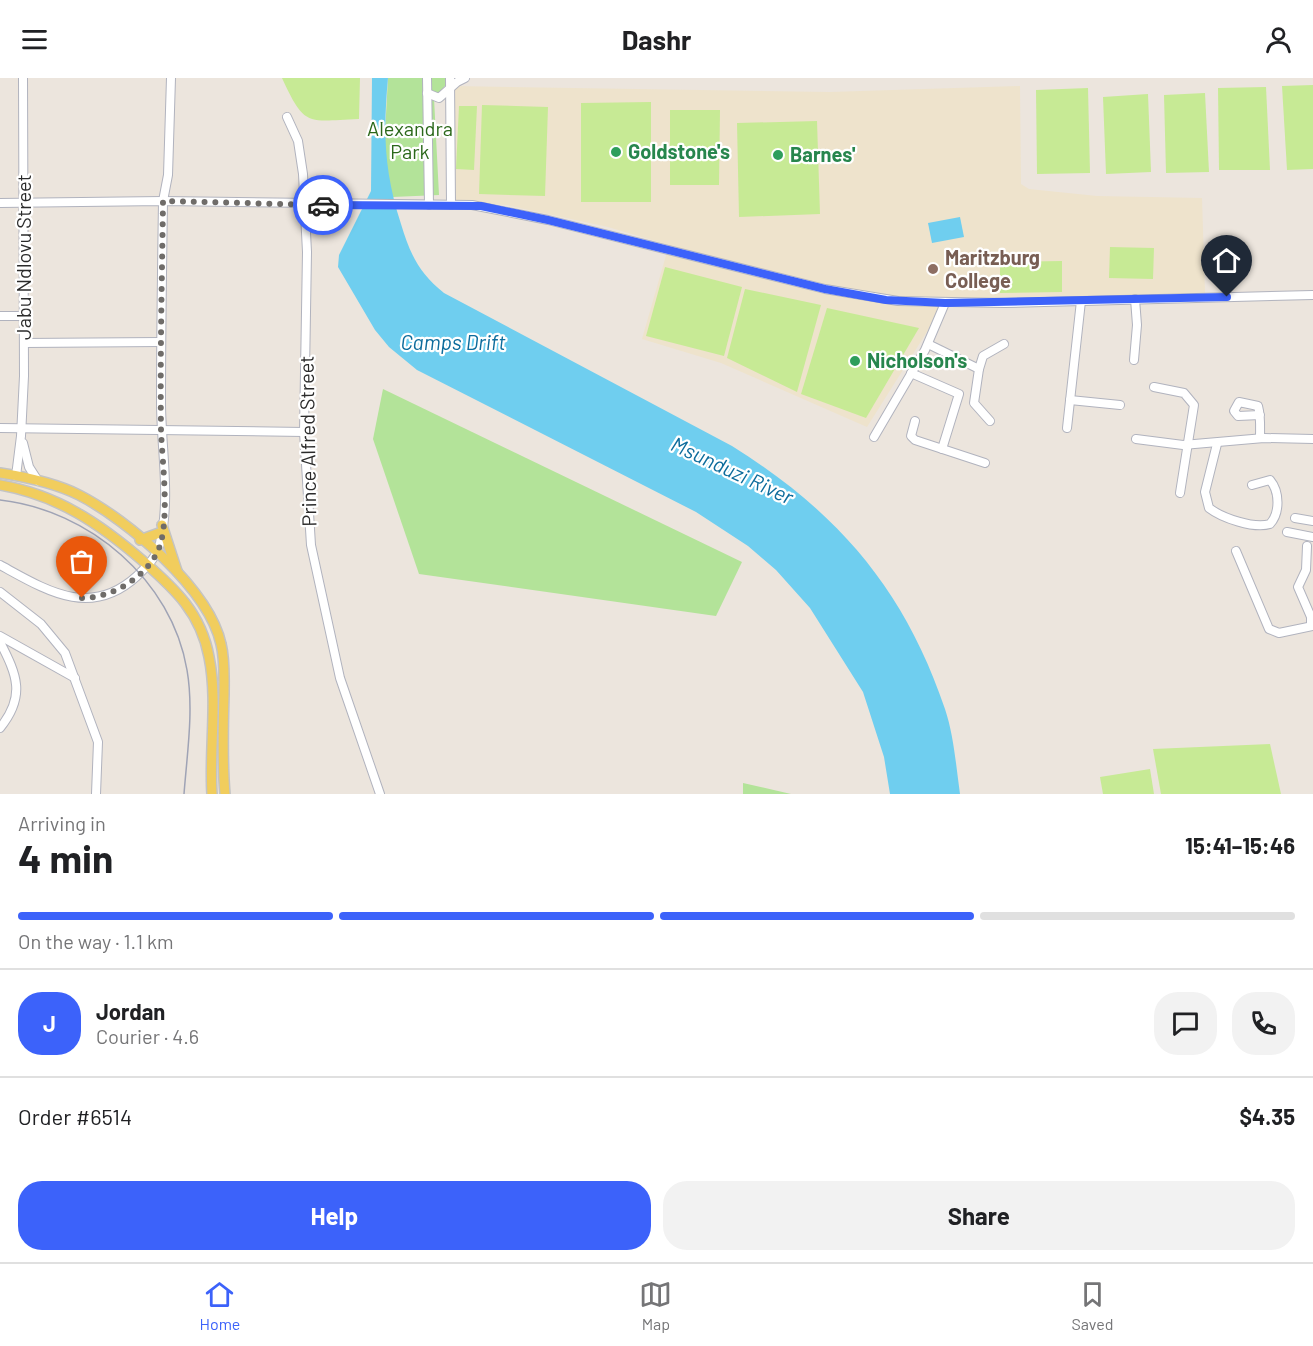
<!DOCTYPE html>
<meta charset="utf-8">
<style>
body{margin:0;font-family:Barlow,sans-serif;background:#f2f2f2;color:#202124;height:100vh;display:flex;flex-direction:column;font-size:22px;white-space:nowrap}
*{box-sizing:border-box;margin:0}
p{font-size:20px;color:#757577}
.icon{flex:none;width:33px;height:33px;fill:none;stroke:currentColor;stroke-width:2;stroke-linecap:round;stroke-linejoin:round}
.map{position:relative;height:716px;overflow:hidden}
.details{display:flex;flex-direction:column;background:#fff;flex:1}
.details>*{flex:none}
.pin{position:absolute;display:grid;place-items:center;width:51px;height:51px;color:#fff;margin:-62px -26px;border-radius:50% 50% 50% 0;rotate:-45deg;box-shadow:0 0 6px #0007}
.pin .icon{rotate:45deg}
.courier{position:absolute;display:grid;place-items:center;width:60px;height:60px;margin:-30px;border:4px solid #3c62fa;border-radius:50%;background:#fff;color:#222;box-shadow:0 2px 8px #0007}
.head em{font-style:normal;font-weight:700}
.head div{display:flex;flex-direction:column-reverse}
.head{display:flex;align-items:center;justify-content:space-between;height:102px;padding:0 18px}
h1{font-size:39px;font-weight:700;line-height:45px}
.bar{display:grid;grid-template-columns:repeat(4,1fr);gap:9px 6px;align-content:center;height:72px;padding:0 18px}
.bar i{height:8px;border-radius:4px;background:#e0e0e0}
.bar .selected{background:#3c62fa}
.bar p{grid-column:span 4}
.line{display:flex;align-items:center;gap:15px;padding:0 18px;border-top:2px solid #e0e0e0}
.line div{flex:1}
.round{display:grid;place-items:center;flex:none;width:63px;height:63px;border-radius:24px;background:#f2f2f2}
.button{display:flex;gap:12px;margin-top:auto;padding:12px 18px}
.button a{flex:1;height:69px;border-radius:24px;background:#3c62fa;color:#fff;font-size:24px;font-weight:700;line-height:69px;text-align:center}
.button a+a{background:#f2f2f2;color:#202124}
header{display:flex;justify-content:space-between;align-items:center;height:78px;padding:0 18px;background:#fff;font-size:27px;font-weight:700}
.tab-bar{display:flex;justify-content:space-around;align-items:center;height:84px;border-top:2px solid #e0e0e0;background:#fff;font-size:16px;color:#757577}
.tab-bar a{display:grid;justify-items:center;gap:3px}
.tab-bar .selected{color:#3c62fa}
.map>svg:first-child{display:block}
</style>
<header><svg class="icon" aria-label="menu" viewBox="0 0 24 24"><path d="M4 6h16M4 12h16M4 18h16"/></svg>Dashr<svg class="icon" aria-label="person" viewBox="0 0 24 24"><circle cx="12" cy="8" r="4"/><path d="M4 21q1-7 8-7t8 7"/></svg></header>
<div class="map">
<svg width="1313" height="716" viewBox="0 0 1313 716">
<rect width="100%" height="100%" fill="#ece5dd"/>
<!-- education -->
<polygon fill="#eee3cc" points="453,8 830,14 1020,8 1021,106 1029,111 1097,118 1202,120 1205,215 947,222 867,349 721,285 642,261 669,167 608,149 506,127 454,123"/>
<!-- green -->
<g fill="#b3e399">
<polygon points="388,0 452,0 434,20 439,117 392,119 384,73"/>
<polygon points="383,311 742,484 716,538 419,496 373,361"/>
<polygon points="743,705 791,716 743,716"/>
</g>
<!-- pitch -->
<g fill="#c7ea95">
<path d="M282 0H360L359 41C307 43 305 50 282 0Z"/>
<polygon points="1313,7 1313,91 1287,92 1282,8"/>
<polygon points="1266,9 1270,92 1219,92 1218,10"/>
<polygon points="1088,10 1090,95 1037,96 1036,12"/>
<polygon points="1205,15 1209,94 1166,95 1164,17"/>
<polygon points="1148,16 1151,94 1106,96 1103,19"/>
<polygon points="651,24 651,124 581,124 581,25"/>
<polygon points="482,27 548,29 545,118 479,116"/>
<polygon points="459,28 477,28 474,92 456,91"/>
<polygon points="670,32 720,32 719,107 670,107"/>
<polygon points="817,43 820,136 739,139 737,45"/>
<polygon points="1110,169 1154,170 1153,201 1109,200"/>
<polygon points="1062,183 1062,214 1000,215 1000,184"/>
<polygon points="665,189 742,209 724,278 646,258"/>
<polygon points="745,211 821,227 797,314 727,280"/>
<polygon points="827,230 919,250 866,340 801,316"/>
<polygon points="1270,666 1281,716 1161,716 1153,671"/>
<polygon points="1150,691 1154,716 1103,716 1100,699"/>
</g>
<!-- water -->
<g fill="#6fceef">
<path d="M372 0H388C383 55 384 93 401 146 410 176 419 195 444 215L732 368C838 434 905 512 945 631 954 658 956 688 960 716H890L884 679 863 614 810 530 776 492 748 468 696 434 417 292 389 269 375 252 338 189 339 177 371 113Z"/>
<polygon points="960,139 964,159 932,165 928,145"/>
</g>
<g fill="none" stroke-linecap="round" stroke-linejoin="round">
<!-- minor casing -->
<g stroke="#b1b3be" stroke-width="10">
<g id="minor">
<polyline points="427,0 429,127"/>
<polyline points="450,0 451,127"/>
<polyline points="427,15 439,20 457,4 465,0"/>
<polyline points="287,39 298,63 303,96 307,174 304,354 311,467 340,600 380,716"/>
<polyline points="0,125 163,123 472,127 548,142 825,211 898,223 1005,225 1313,217"/>
<polyline points="0,238 25,238"/>
<polyline points="24,265 161,264"/>
<polyline points="928,266 979,291 974,325 990,343"/>
<polyline points="1134,282 1137,247 1135,221"/>
<polyline points="979,291 983,278 1004,266"/>
<polyline points="911,295 959,316 942,371"/>
<polyline points="1154,309 1184,315 1194,327 1180,415"/>
<polyline points="1070,322 1120,327"/>
<polyline points="915,343 911,358 915,362 985,385"/>
<polyline points="0,350 304,354"/>
<polyline points="1067,350 1081,223"/>
<polyline points="874,359 925,272 945,225"/>
<path d="M1260 360C1260 349 1261 339 1258 328L1239 324 1234 333 1238 338 1260 337"/>
<polyline points="1136,361 1183,367 1264,360 1313,361"/>
<polyline points="23,365 29,389 38,403"/>
<path d="M1217 366 1205 414 1209 430C1222 440 1254 451 1270 446 1280 435 1280 414 1270 402L1252 407"/>
<polyline points="16,398 21,358 24,298 23,0"/>
<polyline points="1295,440 1313,443"/>
<polyline points="1287,454 1313,459"/>
<polyline points="1307,468 1306,492 1298,509 1311,539 1311,548"/>
<polyline points="1236,473 1269,551 1279,555 1313,548"/>
<path d="M0 487C46 512 90 541 137 498 147 488 157 479 160 465 171 420 161 370 161 324 161 257 162 190 163 123L168 97 171 0"/>
<polyline points="0,514 41,546 65,575 98,664 96,716"/>
<polyline points="0,558 75,600"/>
<path d="M0 564C17 597 26 618 0 650"/>
</g>
</g>
<!-- major casing -->
<g stroke="#c4c4c4" stroke-width="12">
<g id="major">
<path d="M0 395C26 399 55 405 79 417 128 442 209 511 221 566 225 582 224 599 224 616 223 649 222 683 225 716"/>
<path d="M0 407C58 417 100 446 143 483 175 511 201 535 209 579 218 623 209 671 212 716"/>
<polyline points="162,447 177,493"/>
<polyline points="140,462 162,454"/>
</g>
</g>
<!-- minor -->
<use href="#minor" stroke="#fff" stroke-width="8"/>
<!-- major -->
<use href="#major" stroke="#f1cd5d" stroke-width="9"/>
<!-- rail -->
<path stroke="#9fa3b5" stroke-width="1.5" d="M0 422C89 432 172 502 187 592 194 632 187 676 184 716"/>
</g>
<g fill="none" stroke-linecap="round" stroke-linejoin="round">
<!-- done -->
<path stroke="#6f6c69" stroke-width="6" stroke-dasharray="0 10.8" d="M82 520C111 520 143 501 157 475 171 448 162 383 161 352 160 276 162 199 163 123L323 127"/>
<!-- route -->
<polyline stroke="#3c62fa" stroke-width="8" points="323,127 481,128 548,142 825,211 886,222 945,225 1227,219"/>
</g>
<!-- markers -->
<g fill="#2e9e5b" stroke="#fff" stroke-width="2">
<circle cx="616" cy="74" r="6"/>
<circle cx="778" cy="77" r="6"/>
<circle cx="855" cy="283" r="6"/>
</g>
<circle fill="#8d6e63" stroke="#fff" stroke-width="2" cx="933" cy="191" r="6"/>
<g text-anchor="middle" stroke-width="4.5" stroke-linejoin="round" paint-order="stroke">
<!-- park labels -->
<g font-size="20" fill="#2b681a" stroke="#fff">
<text x="410" y="58">Alexandra<tspan x="410" dy="23">Park</tspan></text>
</g>
<!-- leisure labels -->
<g font-size="20" font-weight="bold" fill="#27864d" stroke="#fff" text-anchor="start">
<text x="628" y="81">Goldstone's</text>
<text x="790" y="84">Barnes'</text>
<text x="867" y="290">Nicholson's</text>
</g>
<!-- street labels -->
<g font-size="20" fill="#2b2b2b" stroke="#fff">
<text transform="translate(24 179) rotate(-90)" y="7">Jabu Ndlovu Street</text>
<text transform="translate(308 363) rotate(-91)" y="7">Prince Alfred Street</text>
</g>
<!-- education labels -->
<g font-size="20" font-weight="bold" fill="#785e54" stroke="#fff" text-anchor="start">
<text x="945" y="187">Maritzburg<tspan x="945" dy="23">College</tspan></text>
</g>
<!-- water labels -->
<g font-size="21" font-style="italic" fill="#0d6c9c" stroke="#fff">
<text x="453" y="272">Camps Drift</text>
<text transform="translate(732 393) rotate(25)" y="7">Msunduzi River</text>
</g>
</g>
</svg>
<div class="pin" style="left:82px;top:520px;background:#ea580c"><svg class="icon" aria-label="bag" viewBox="0 0 24 24"><path d="M5 8h14l-1 12H6zM9 8a3 3 0 0 1 6 0"/></svg></div>
<div class="pin" style="left:1227px;top:219px;background:#1f2937"><svg class="icon" aria-label="home" viewBox="0 0 24 24"><path d="M3 11l9-7 9 7M6 9v11h12V9"/></svg></div>
<div class="courier" style="left:323px;top:127px"><svg class="icon" aria-label="car" viewBox="0 0 24 24"><path d="M5 17H2v-5l4-1 3-4h7l3 4 3 1v5h-3M9 17h6M6 11h13"/><circle cx="7" cy="17" r="2"/><circle cx="17" cy="17" r="2"/></svg></div>
</div>
<section class="details">
<div class="head"><div><h1>4 min</h1><p>Arriving in</p></div><em>15:41–15:46</em></div>
<div class="bar"><i class="selected"></i><i class="selected"></i><i class="selected"></i><i></i><p>On the way · 1.1 km</p></div>
<div class="line" style="height:108px"><b class="round" style="background:#3c62fa;color:#fff">J</b><div><b>Jordan</b><p>Courier · 4.6</p></div><a class="round"><svg class="icon" aria-label="chat" viewBox="0 0 24 24"><path d="M4 5h16v11H9l-5 4z"/></svg></a><a class="round"><svg class="icon" aria-label="phone" viewBox="0 0 24 24"><path d="M5 4h4l2 5-3 2q2 4 5 5l2-3 5 2v4C11 20 4 13 5 4z"/></svg></a></div>
<div class="line" style="height:78px"><div>Order #6514</div><b>$4.35</b></div>
<div class="button"><a>Help</a><a>Share</a></div>
</section>
<nav class="tab-bar">
<a class="selected"><svg class="icon" aria-label="home" viewBox="0 0 24 24"><path d="M3 11l9-7 9 7M6 9v11h12V9"/></svg>Home</a>
<a><svg class="icon" aria-label="map" viewBox="0 0 24 24"><path d="M3 6l6-2 6 2 6-2v14l-6 2-6-2-6 2zM9 4v14M15 6v14"/></svg>Map</a>
<a><svg class="icon" aria-label="saved" viewBox="0 0 24 24"><path d="M7 4h10v16l-5-4-5 4z"/></svg>Saved</a>
</nav>
